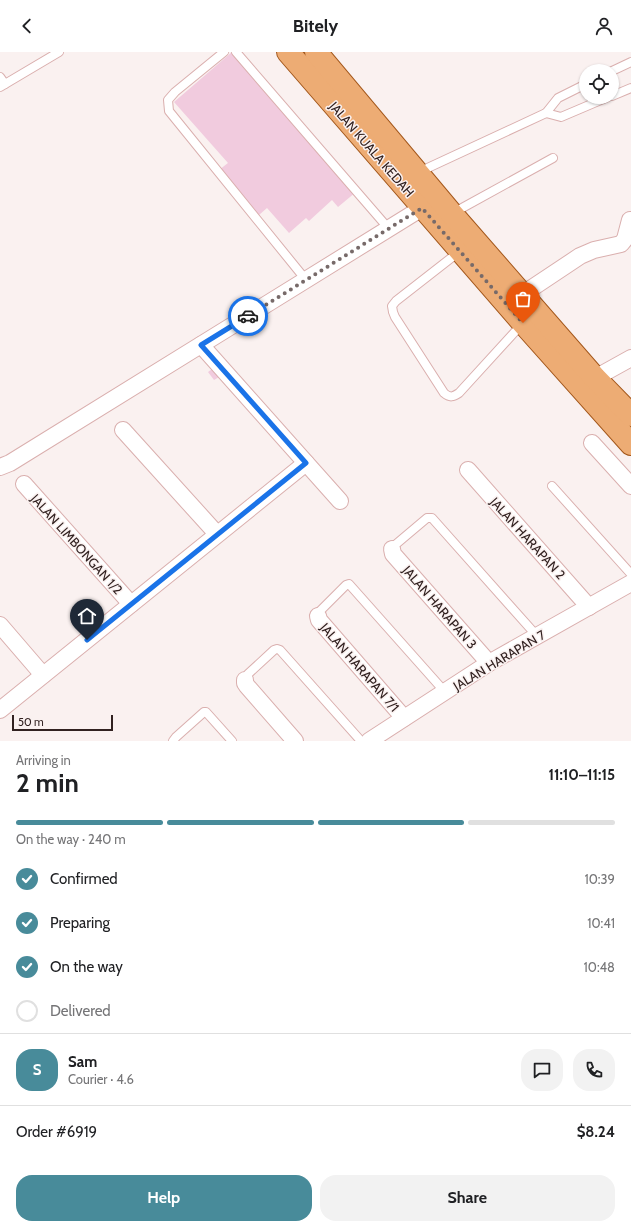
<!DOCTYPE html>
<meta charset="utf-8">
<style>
body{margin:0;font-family:Cabin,sans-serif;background:#f2f2f2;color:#202124;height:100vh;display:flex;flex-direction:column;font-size:15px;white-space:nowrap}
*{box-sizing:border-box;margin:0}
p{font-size:13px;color:#757577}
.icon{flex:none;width:22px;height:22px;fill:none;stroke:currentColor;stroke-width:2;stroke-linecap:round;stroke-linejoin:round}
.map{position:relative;height:689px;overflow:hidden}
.drawer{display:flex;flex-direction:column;background:#fff;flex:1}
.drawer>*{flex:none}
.tools{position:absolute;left:579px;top:12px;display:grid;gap:8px}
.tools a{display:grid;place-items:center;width:40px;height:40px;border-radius:50%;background:#fff;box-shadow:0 1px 3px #0004;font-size:20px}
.scale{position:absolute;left:12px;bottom:10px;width:101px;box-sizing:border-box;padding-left:4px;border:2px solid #312120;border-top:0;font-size:11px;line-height:14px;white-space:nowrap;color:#312120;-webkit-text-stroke:3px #faf1f0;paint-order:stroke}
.pin{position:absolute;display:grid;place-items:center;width:34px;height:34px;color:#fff;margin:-41px -17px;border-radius:50% 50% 50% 0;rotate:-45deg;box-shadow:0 0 4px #0007}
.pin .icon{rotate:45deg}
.courier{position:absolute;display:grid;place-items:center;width:40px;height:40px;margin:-20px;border:3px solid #1a73e8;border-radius:50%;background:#fff;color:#222;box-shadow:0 1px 5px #0007}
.overview em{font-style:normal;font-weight:800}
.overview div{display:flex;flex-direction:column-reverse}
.overview{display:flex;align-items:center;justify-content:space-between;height:68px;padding:0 16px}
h1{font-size:26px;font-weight:800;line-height:30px}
.bar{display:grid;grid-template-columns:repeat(4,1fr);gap:6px 4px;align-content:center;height:48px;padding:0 16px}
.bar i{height:5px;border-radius:3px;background:#e0e0e0}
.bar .on{background:#488b9a}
.bar p{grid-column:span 4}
.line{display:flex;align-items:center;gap:10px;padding:0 16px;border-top:1px solid #e0e0e0}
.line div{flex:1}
.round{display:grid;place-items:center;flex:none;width:42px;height:42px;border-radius:16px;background:#f2f2f2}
ol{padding:0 16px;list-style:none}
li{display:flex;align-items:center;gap:12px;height:44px}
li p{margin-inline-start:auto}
li .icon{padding:4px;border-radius:50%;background:#488b9a;color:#fff;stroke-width:4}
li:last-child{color:#757577}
li i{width:22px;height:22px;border:2px solid #e0e0e0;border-radius:50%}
.cta{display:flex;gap:8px;margin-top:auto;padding:8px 16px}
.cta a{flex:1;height:46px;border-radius:16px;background:#488b9a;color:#fff;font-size:16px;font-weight:800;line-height:46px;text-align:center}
.cta a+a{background:#f2f2f2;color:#202124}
header{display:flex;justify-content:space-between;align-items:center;height:52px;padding:0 16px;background:#fff;font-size:18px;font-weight:800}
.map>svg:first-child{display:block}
</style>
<header><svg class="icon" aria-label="back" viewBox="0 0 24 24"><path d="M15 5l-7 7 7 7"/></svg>Bitely<svg class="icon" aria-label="person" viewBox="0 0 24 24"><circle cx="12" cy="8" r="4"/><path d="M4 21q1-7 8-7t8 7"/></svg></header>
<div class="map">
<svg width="631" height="689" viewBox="0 0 631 689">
<rect width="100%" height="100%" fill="#faf1f0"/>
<!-- building -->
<g fill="#f1cbde">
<polygon points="232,0 356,140 338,155 332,148 309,169 306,166 289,181 267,156 259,163 219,118 228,111 174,50"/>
<polygon points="215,315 221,324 214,328 208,320"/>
</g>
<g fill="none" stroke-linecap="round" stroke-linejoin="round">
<!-- service casing -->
<g stroke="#daafae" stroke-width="10">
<g id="service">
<polyline points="224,0 175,40 168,48 169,59 306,228"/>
<polyline points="236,0 389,177"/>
<polyline points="612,19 631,10"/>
<polyline points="0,25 5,32"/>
<polyline points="0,35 59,0"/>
<polyline points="612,44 631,36"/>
<polyline points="546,61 561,65 608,45"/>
<polyline points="419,120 546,61 558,46 586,32"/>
<polyline points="453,161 553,106"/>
<path d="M460 199 396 249 392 254 393 260 395 265 444 341C450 346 453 345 459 341L522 272"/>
<polyline points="552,434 631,522"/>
<polyline points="392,497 395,493 427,466 432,466 537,584"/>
<polyline points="318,564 319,560 346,533 349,532 445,640"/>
<polyline points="245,628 248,622 274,598 277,597 280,598 361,689"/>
<polyline points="173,689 176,685 204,660 206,660 232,689"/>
</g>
</g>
<!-- minor casing -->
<g stroke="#daafae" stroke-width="18">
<g id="minor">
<polyline points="523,242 580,204 594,198 621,192 625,187 630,168"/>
<polyline points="201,293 340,449"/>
<polyline points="595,326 631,306"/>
<polyline points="123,378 217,482"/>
<polyline points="592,391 631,434"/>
<polyline points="0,415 10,411 422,156"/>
<polyline points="468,418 589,555"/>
<polyline points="24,432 131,552"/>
<polyline points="392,497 393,502 489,611"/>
<polyline points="318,564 319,568 404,666"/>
<polyline points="0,573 43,623"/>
<polyline points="245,628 245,631 247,634 295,689"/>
<polyline points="0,658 306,411"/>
<polyline points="369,689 489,611 631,531"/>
</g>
</g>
<!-- primary casing -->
<g stroke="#a3571b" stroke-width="24">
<g id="primary">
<polyline points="288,0 523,271 631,392"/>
<polyline points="316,0 452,162 595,326 631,363"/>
</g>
</g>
<!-- service -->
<use href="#service" stroke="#fff" stroke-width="8"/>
<!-- minor -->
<use href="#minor" stroke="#fff" stroke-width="16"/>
<!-- primary -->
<use href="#primary" stroke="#edac74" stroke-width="22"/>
</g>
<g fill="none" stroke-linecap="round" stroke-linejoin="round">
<!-- done -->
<polyline stroke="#776a69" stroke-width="4" stroke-dasharray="0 7.2" points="248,264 422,156 523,271"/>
<!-- route -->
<polyline stroke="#1a73e8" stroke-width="5" points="87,588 306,411 201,293 248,264"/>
</g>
<g text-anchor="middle" stroke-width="3" stroke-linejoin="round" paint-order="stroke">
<!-- street labels -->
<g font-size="13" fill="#312120" stroke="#faf1f0">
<text transform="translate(372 97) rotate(49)" y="5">JALAN KUALA KEDAH</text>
<text transform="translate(528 486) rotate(48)" y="5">JALAN HARAPAN 2</text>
<text transform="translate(77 492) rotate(48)" y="5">JALAN LIMBONGAN 1/2</text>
<text transform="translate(440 555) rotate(49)" y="5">JALAN HARAPAN 3</text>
<text transform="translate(499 608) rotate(-31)" y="5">JALAN HARAPAN 7</text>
<text transform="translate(360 615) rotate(49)" y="5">JALAN HARAPAN 7/1</text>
</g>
</g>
</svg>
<div class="tools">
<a><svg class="icon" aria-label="locate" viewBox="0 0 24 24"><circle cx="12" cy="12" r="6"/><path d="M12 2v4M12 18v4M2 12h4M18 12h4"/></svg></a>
</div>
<div class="scale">50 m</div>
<div class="pin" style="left:523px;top:271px;background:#ea580c"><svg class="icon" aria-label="bag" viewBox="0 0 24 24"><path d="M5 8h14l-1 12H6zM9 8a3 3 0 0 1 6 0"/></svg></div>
<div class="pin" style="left:87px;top:588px;background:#1f2937"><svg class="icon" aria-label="home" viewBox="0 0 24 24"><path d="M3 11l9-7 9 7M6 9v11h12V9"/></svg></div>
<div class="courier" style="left:248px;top:264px"><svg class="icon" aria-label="car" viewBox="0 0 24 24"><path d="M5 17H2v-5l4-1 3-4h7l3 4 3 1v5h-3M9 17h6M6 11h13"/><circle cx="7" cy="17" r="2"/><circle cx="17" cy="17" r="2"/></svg></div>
</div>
<section class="drawer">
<div class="overview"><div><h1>2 min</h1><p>Arriving in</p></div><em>11:10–11:15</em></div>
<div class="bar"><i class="on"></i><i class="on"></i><i class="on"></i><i></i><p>On the way · 240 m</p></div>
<ol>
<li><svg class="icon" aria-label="check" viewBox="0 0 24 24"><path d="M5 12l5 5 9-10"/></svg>Confirmed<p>10:39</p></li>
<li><svg class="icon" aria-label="check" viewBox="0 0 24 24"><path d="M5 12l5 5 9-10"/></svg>Preparing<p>10:41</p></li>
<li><svg class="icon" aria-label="check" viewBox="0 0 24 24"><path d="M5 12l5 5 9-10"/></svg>On the way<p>10:48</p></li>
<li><i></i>Delivered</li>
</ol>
<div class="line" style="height:72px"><b class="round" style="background:#488b9a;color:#fff">S</b><div><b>Sam</b><p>Courier · 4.6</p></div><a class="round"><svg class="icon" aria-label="chat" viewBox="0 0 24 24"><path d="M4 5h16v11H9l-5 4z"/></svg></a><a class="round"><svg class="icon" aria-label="phone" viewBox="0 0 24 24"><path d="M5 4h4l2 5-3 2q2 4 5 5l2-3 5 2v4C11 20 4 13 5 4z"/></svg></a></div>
<div class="line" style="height:52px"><div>Order #6919</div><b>$8.24</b></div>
<div class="cta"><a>Help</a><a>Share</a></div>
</section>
